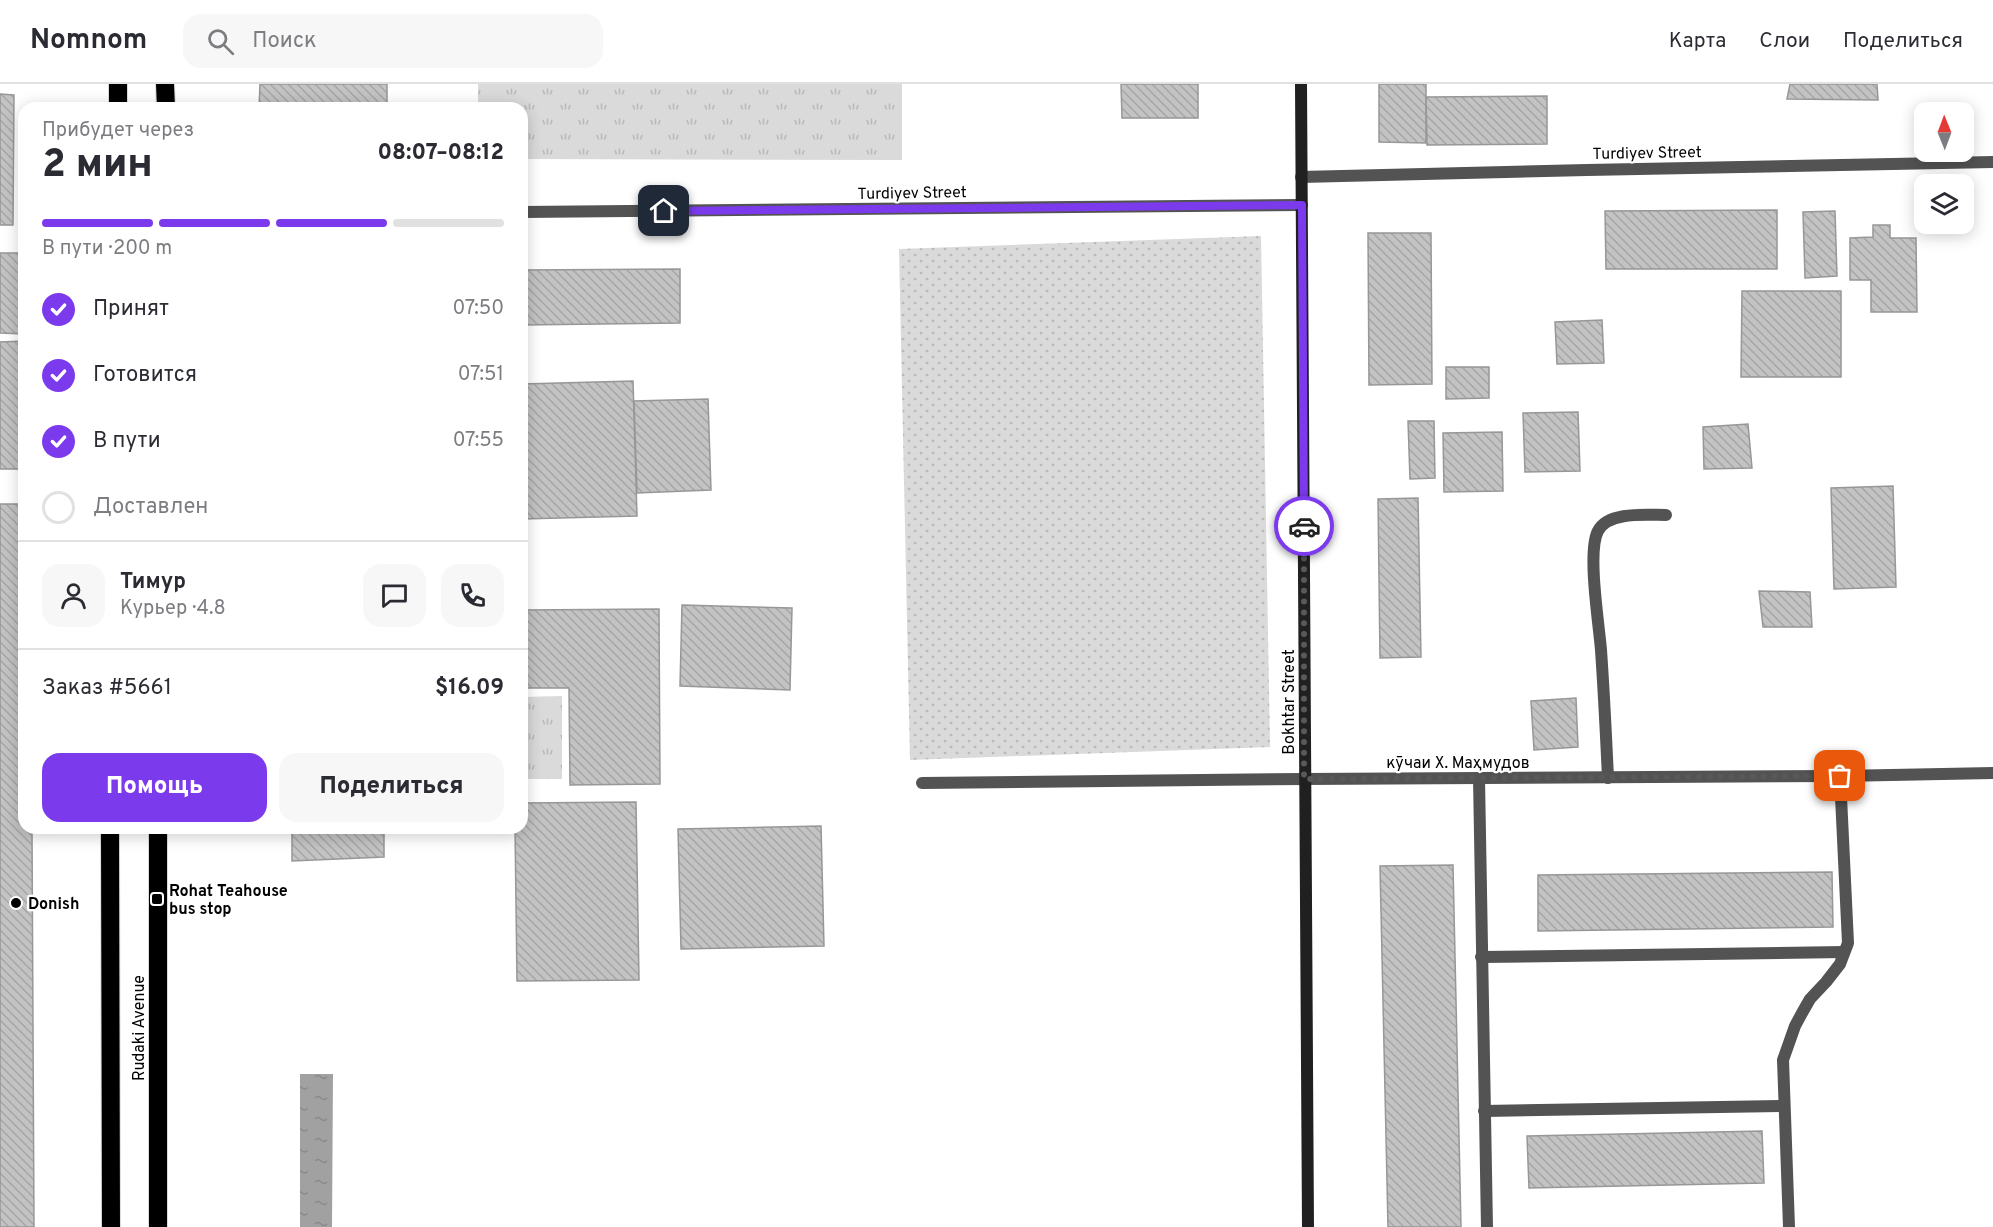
<!DOCTYPE html>
<html lang="ru">
<meta charset="utf-8">
<style>
body{margin:0;font-family:Overpass,sans-serif;background:#f7f7f7;color:#2b2b33;height:100vh;display:flex;flex-direction:column;font-size:22px;white-space:nowrap}
*{box-sizing:border-box;margin:0}
p{font-size:20px;color:#7c7c81}
.icon{flex:none;width:33px;height:33px;fill:none;stroke:currentColor;stroke-width:2;stroke-linecap:round;stroke-linejoin:round}
.map{position:relative;flex:1;overflow:hidden}
.panel{position:absolute;left:18px;top:18px;width:510px;height:732px;display:flex;flex-direction:column;background:#fff;border-radius:18px;box-shadow:0 3px 15px #0003}
.panel>*{flex:none}
.needle{width:39px;rotate:359deg}
.controls{position:absolute;left:1914px;top:18px;display:grid;gap:12px}
.controls a{display:grid;place-items:center;width:60px;height:60px;border-radius:12px;background:#fff;box-shadow:0 3px 15px #0003;font-size:30px}
.pin{position:absolute;display:grid;place-items:center;width:51px;height:51px;color:#fff;margin:-26px;border-radius:12px;box-shadow:0 3px 9px #0006}
.courier{position:absolute;display:grid;place-items:center;width:60px;height:60px;margin:-30px;border:4px solid #7c3aed;border-radius:50%;background:#fff;color:#222;box-shadow:0 2px 8px #0007}
.summary em{font-style:normal;font-weight:800}
.summary div{display:flex;flex-direction:column-reverse}
.summary{display:flex;align-items:center;justify-content:space-between;height:102px;padding:0 24px}
h1{font-size:39px;font-weight:800;line-height:45px}
.bar{display:grid;grid-template-columns:repeat(4,1fr);gap:9px 6px;align-content:center;height:72px;padding:0 24px}
.bar i{height:8px;border-radius:4px;background:#e1e1e2}
.bar .active{background:#7c3aed}
.bar p{grid-column:span 4}
.line{display:flex;align-items:center;gap:15px;padding:0 24px;border-top:2px solid #e1e1e2}
.line div{flex:1}
.round{display:grid;place-items:center;flex:none;width:63px;height:63px;border-radius:18px;background:#f7f7f7}
ol{padding:0 24px;list-style:none}
li{display:flex;align-items:center;gap:18px;height:66px}
li p{margin-inline-start:auto}
li .icon{padding:6px;border-radius:50%;background:#7c3aed;color:#fff;stroke-width:4}
li:last-child{color:#7c7c81}
li i{width:33px;height:33px;border:3px solid #e1e1e2;border-radius:50%}
.action{display:flex;gap:12px;margin-top:auto;padding:12px 24px}
.action a{flex:1;height:69px;border-radius:18px;background:#7c3aed;color:#fff;font-size:24px;font-weight:800;line-height:69px;text-align:center}
.action a+a{background:#f7f7f7;color:#2b2b33}
header{display:flex;align-items:center;gap:36px;box-sizing:border-box;height:84px;padding:0 30px;background:#fff;border-bottom:2px solid #e1e1e2}
header strong{font-size:28px}
nav{display:flex;gap:33px;margin-inline-start:auto;font-size:21px}
.search{width:420px;height:54px;background:#f7f7f7;display:flex;align-items:center;gap:15px;box-sizing:border-box;padding:0 21px;border-radius:18px;color:#7c7c81;font-size:22px}
.map>svg:first-child{display:block}
</style>
<header>
<strong>Nomnom</strong>
<div class="search"><svg class="icon" aria-label="search" viewBox="0 0 24 24"><circle cx="10" cy="10" r="6"/><path d="M15 15l6 6"/></svg>Поиск</div>
<nav><a>Карта</a><a>Слои</a><a>Поделиться</a></nav>
</header>
<div class="map">
<svg width="1993" height="1143" viewBox="0 0 1993 1143">
<defs>
<pattern id="grass-tufts" width="24" height="20" patternUnits="userSpaceOnUse" patternTransform="scale(1.5)"><rect width="24" height="20" fill="#dadada"/><path d="M3 7l-1-3M5 7V3M7 7l1-3M15 17l-1-3M17 17v-4M19 17l1-3" fill="none" stroke="#b9b9b9"/></pattern>
<pattern id="park-dots" width="8" height="8" patternUnits="userSpaceOnUse" patternTransform="scale(1.5)"><rect width="8" height="8" fill="#dadada"/><path d="M2 2h.1M6 6h.1" fill="none" stroke="#b9b9b9" stroke-width="1.8" stroke-linecap="round"/></pattern>
<pattern id="water-ripples" width="26" height="14" patternUnits="userSpaceOnUse" patternTransform="scale(1.5)"><rect width="26" height="14" fill="#a1a1a1"/><path d="M2 4q2-2 4 0t4 0M15 11q2-2 4 0t4 0" fill="none" stroke="#898989"/></pattern>
<pattern id="building-back-hatch" width="6" height="6" patternUnits="userSpaceOnUse" patternTransform="scale(1.5)"><rect width="6" height="6" fill="#c3c3c3"/><path d="M-1 5l2 2M0 0l6 6M5-1l2 2" fill="none" stroke="#a6a6a6"/></pattern>
</defs>
<rect width="100%" height="100%" fill="#fff"/>
<!-- grass -->
<g fill="url(#grass-tufts)">
<polygon points="478,0 902,0 902,76 522,75 522,24 478,24"/>
<polygon points="562,612 562,695 522,695 522,613"/>
</g>
<!-- park -->
<polygon fill="url(#park-dots)" points="1261,152 1270,663 910,676 899,165"/>
<!-- water -->
<polygon fill="url(#water-ripples)" points="300,990 333,990 332,1143 300,1143"/>
<!-- building -->
<g fill="url(#building-back-hatch)" stroke="#979797" stroke-width="1.5">
<polygon points="260,0 387,0 387,24 259,24"/>
<polygon points="1121,0 1198,0 1198,34 1122,34"/>
<polygon points="1379,0 1426,0 1426,59 1379,58"/>
<polygon points="1790,0 1877,0 1878,16 1787,15"/>
<polygon points="0,10 14,11 13,141 0,141"/>
<polygon points="1547,12 1547,60 1427,61 1426,13"/>
<polygon points="1777,126 1777,185 1606,185 1605,127"/>
<polygon points="1835,127 1837,192 1805,194 1803,128"/>
<polygon points="1873,141 1890,141 1890,154 1916,154 1917,228 1871,228 1871,196 1850,196 1850,154 1873,153"/>
<polygon points="1368,149 1431,149 1432,300 1369,301"/>
<polygon points="0,169 24,169 24,250 0,249"/>
<polygon points="680,185 680,239 522,241 522,186"/>
<polygon points="1742,207 1841,207 1841,293 1741,293"/>
<polygon points="1602,236 1604,279 1557,280 1555,238"/>
<polygon points="24,257 24,385 0,385 0,258"/>
<polygon points="1446,283 1489,283 1489,314 1446,315"/>
<polygon points="633,297 637,432 522,435 522,300"/>
<polygon points="708,315 711,406 637,409 634,317"/>
<polygon points="1578,328 1580,387 1525,388 1523,329"/>
<polygon points="1408,337 1434,337 1435,394 1410,395"/>
<polygon points="1748,340 1752,384 1704,385 1703,343"/>
<polygon points="1502,348 1503,407 1444,408 1443,349"/>
<polygon points="1893,402 1896,503 1834,505 1831,404"/>
<polygon points="1418,414 1421,573 1380,574 1378,415"/>
<polygon points="0,420 24,420 24,744 32,744 34,1143 0,1143"/>
<polygon points="1759,507 1810,508 1812,543 1763,543"/>
<polygon points="682,521 792,524 790,606 680,602"/>
<polygon points="659,525 660,700 570,701 569,604 522,604 522,526"/>
<polygon points="1576,614 1578,663 1534,666 1531,617"/>
<polygon points="636,718 639,896 517,897 515,744 522,744 522,719"/>
<polygon points="821,742 824,862 681,865 678,745"/>
<polygon points="292,744 384,744 384,773 292,777"/>
<polygon points="1453,781 1461,1143 1388,1143 1380,782"/>
<polygon points="1832,788 1833,843 1538,847 1538,791"/>
<polygon points="1762,1047 1764,1099 1529,1104 1527,1052"/>
</g>
<g fill="none" stroke-linecap="round" stroke-linejoin="round">
<!-- highway casing -->
<g stroke="#dbdbdb" stroke-width="20">
<g id="highway">
<polyline points="165,0 166,24"/>
<polyline points="118,24 118,0"/>
<polyline points="110,744 111,1143"/>
<polyline points="158,744 158,1143"/>
</g>
</g>
<!-- lane -->
<g stroke="#535353" stroke-width="12">
<polyline points="1479,694 1487,1143"/>
<path d="M1608 694C1606 651 1604 609 1601 566 1599 540 1587 467 1598 447 1608 427 1647 431 1666 431"/>
<polyline points="1481,873 1844,868"/>
<polyline points="1484,1027 1783,1022"/>
<polyline points="1789,1143 1783,976 1795,942 1802,929 1810,915 1826,898 1840,880 1848,859 1840,692"/>
</g>
<!-- street -->
<g stroke="#535353" stroke-width="12">
<polyline points="1301,93 1587,86 1993,78"/>
<polyline points="522,128 1302,121"/>
<polyline points="922,699 1304,695 1840,692 1993,689"/>
</g>
<!-- secondary -->
<polyline stroke="#202020" stroke-width="12" points="1301,0 1308,1143"/>
<!-- highway -->
<use href="#highway" stroke="#000" stroke-width="18"/>
</g>
<g fill="none" stroke-linecap="round" stroke-linejoin="round">
<!-- done -->
<polyline stroke="#595959" stroke-width="6" stroke-dasharray="0 10.8" points="1304,442 1304,695 1840,692"/>
<!-- route -->
<polyline stroke="#7c3aed" stroke-width="8" points="664,127 1302,121 1304,442"/>
</g>
<!-- markers -->
<g fill="#000" stroke="#fff" stroke-width="2">
<rect x="151" y="809" width="12" height="12" rx="3"/>
<circle cx="16" cy="819" r="6"/>
</g>
<g text-anchor="middle" stroke-width="4.5" stroke-linejoin="round" paint-order="stroke">
<!-- street labels -->
<g font-size="16" fill="#000" stroke="#fff">
<text transform="translate(1647 68) rotate(-1)" y="6">Turdiyev Street</text>
<text transform="translate(912 108) rotate(-1)" y="6">Turdiyev Street</text>
<text transform="translate(1288 618) rotate(-90)" y="6">Bokhtar Street</text>
<text x="1458" y="684">кӯчаи Х. Маҳмудов</text>
<text transform="translate(138 944) rotate(-90)" y="6">Rudaki Avenue</text>
</g>
<!-- poi labels -->
<g font-size="16" font-weight="bold" fill="#000" stroke="#fff" text-anchor="start">
<text x="169" y="812">Rohat Teahouse<tspan x="169" dy="18">bus stop</tspan></text>
<text x="28" y="825">Donish</text>
</g>
</g>
</svg>
<div class="controls">
<a><svg class="needle" viewBox="-14 -14 28 28"><path d="M0-13l5 13h-10z" fill="#e53935"/><path d="M0 13l5-13h-10z" fill="#7c7c81"/></svg></a>
<a><svg class="icon" aria-label="layers" viewBox="0 0 24 24"><path d="M12 4l9 5-9 5-9-5zM3 14l9 5 9-5"/></svg></a>
</div>
<div class="pin" style="left:1840px;top:692px;background:#ea580c"><svg class="icon" aria-label="bag" viewBox="0 0 24 24"><path d="M5 8h14l-1 12H6zM9 8a3 3 0 0 1 6 0"/></svg></div>
<div class="pin" style="left:664px;top:127px;background:#1f2937"><svg class="icon" aria-label="home" viewBox="0 0 24 24"><path d="M3 11l9-7 9 7M6 9v11h12V9"/></svg></div>
<div class="courier" style="left:1304px;top:442px"><svg class="icon" aria-label="car" viewBox="0 0 24 24"><path d="M5 17H2v-5l4-1 3-4h7l3 4 3 1v5h-3M9 17h6M6 11h13"/><circle cx="7" cy="17" r="2"/><circle cx="17" cy="17" r="2"/></svg></div>
<section class="panel">
<div class="summary"><div><h1>2 мин</h1><p>Прибудет через</p></div><em>08:07–08:12</em></div>
<div class="bar"><i class="active"></i><i class="active"></i><i class="active"></i><i></i><p>В пути · 200 m</p></div>
<ol>
<li><svg class="icon" aria-label="check" viewBox="0 0 24 24"><path d="M5 12l5 5 9-10"/></svg>Принят<p>07:50</p></li>
<li><svg class="icon" aria-label="check" viewBox="0 0 24 24"><path d="M5 12l5 5 9-10"/></svg>Готовится<p>07:51</p></li>
<li><svg class="icon" aria-label="check" viewBox="0 0 24 24"><path d="M5 12l5 5 9-10"/></svg>В пути<p>07:55</p></li>
<li><i></i>Доставлен</li>
</ol>
<div class="line" style="height:108px"><a class="round"><svg class="icon" aria-label="person" viewBox="0 0 24 24"><circle cx="12" cy="8" r="4"/><path d="M4 21q1-7 8-7t8 7"/></svg></a><div><b>Тимур</b><p>Курьер · 4.8</p></div><a class="round"><svg class="icon" aria-label="chat" viewBox="0 0 24 24"><path d="M4 5h16v11H9l-5 4z"/></svg></a><a class="round"><svg class="icon" aria-label="phone" viewBox="0 0 24 24"><path d="M5 4h4l2 5-3 2q2 4 5 5l2-3 5 2v4C11 20 4 13 5 4z"/></svg></a></div>
<div class="line" style="height:78px"><div>Заказ #5661</div><b>$16.09</b></div>
<div class="action"><a>Помощь</a><a>Поделиться</a></div>
</section>
</div>
